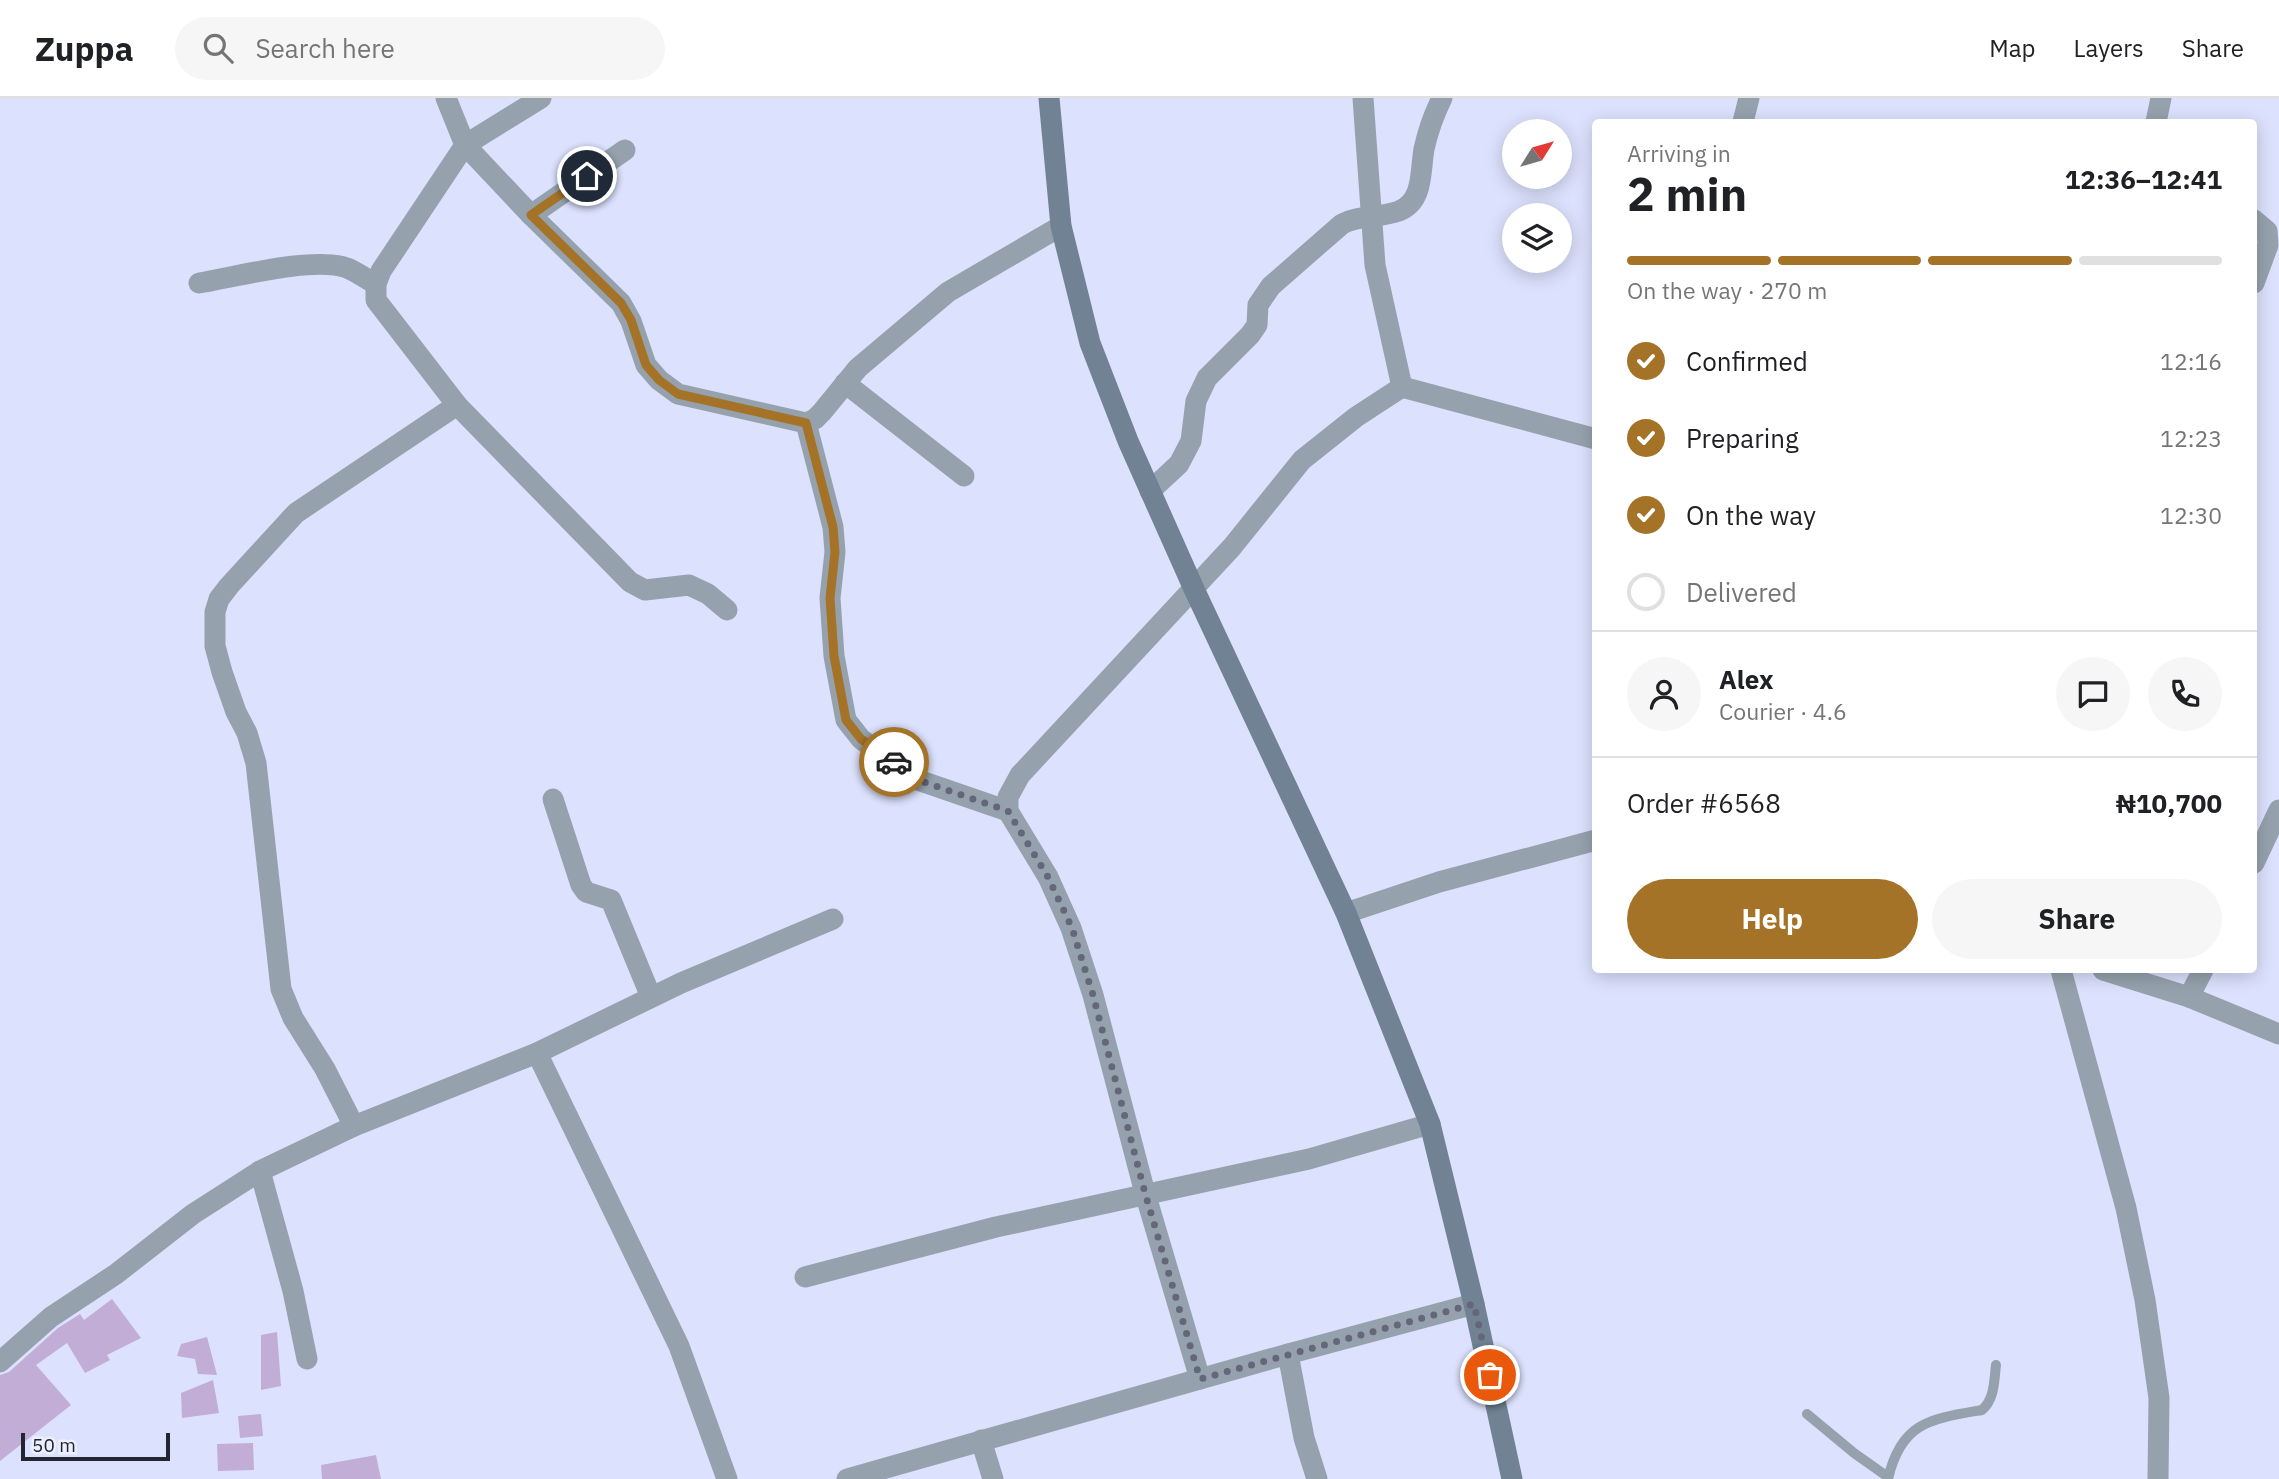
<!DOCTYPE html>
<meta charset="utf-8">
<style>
body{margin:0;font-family:"IBM Plex Sans",sans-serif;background:#f6f6f6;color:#202124;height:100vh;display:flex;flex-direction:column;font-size:26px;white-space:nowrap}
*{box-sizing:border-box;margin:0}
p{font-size:23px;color:#757577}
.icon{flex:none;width:38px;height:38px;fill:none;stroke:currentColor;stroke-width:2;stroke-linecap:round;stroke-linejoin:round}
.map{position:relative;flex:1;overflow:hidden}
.side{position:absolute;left:1592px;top:21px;width:665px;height:854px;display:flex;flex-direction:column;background:#fff;border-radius:7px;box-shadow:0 4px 18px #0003}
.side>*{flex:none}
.needle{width:46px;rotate:53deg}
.controls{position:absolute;left:1502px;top:21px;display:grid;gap:14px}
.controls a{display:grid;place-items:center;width:70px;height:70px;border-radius:50%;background:#fff;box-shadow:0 4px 18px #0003;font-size:35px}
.scale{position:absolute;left:21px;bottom:18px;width:149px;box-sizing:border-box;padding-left:7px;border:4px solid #232532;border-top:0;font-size:19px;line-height:24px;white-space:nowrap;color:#232532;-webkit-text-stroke:5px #eceffd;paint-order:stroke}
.pin{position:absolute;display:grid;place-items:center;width:60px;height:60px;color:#fff;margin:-30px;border:4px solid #fff;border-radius:50%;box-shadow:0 2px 7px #0007}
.courier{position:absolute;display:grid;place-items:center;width:70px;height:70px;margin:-35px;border:5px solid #a47328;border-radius:50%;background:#fff;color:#222;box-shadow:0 2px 9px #0007}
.headline em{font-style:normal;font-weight:800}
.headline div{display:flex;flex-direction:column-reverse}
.headline{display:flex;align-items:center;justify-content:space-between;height:119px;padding:0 35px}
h1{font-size:46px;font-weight:800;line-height:52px}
.bar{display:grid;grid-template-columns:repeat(4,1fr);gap:10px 7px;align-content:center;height:84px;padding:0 35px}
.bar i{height:9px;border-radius:5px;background:#e0e0e0}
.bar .on{background:#a47328}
.bar p{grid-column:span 4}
.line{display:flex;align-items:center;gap:18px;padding:0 35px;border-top:2px solid #e0e0e0}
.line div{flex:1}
.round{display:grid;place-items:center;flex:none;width:74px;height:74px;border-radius:37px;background:#f6f6f6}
ol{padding:0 35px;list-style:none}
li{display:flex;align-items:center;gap:21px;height:77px}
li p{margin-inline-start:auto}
li .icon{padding:7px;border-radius:50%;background:#a47328;color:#fff;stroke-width:4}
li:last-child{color:#757577}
li i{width:38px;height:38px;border:4px solid #e0e0e0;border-radius:50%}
.primary-button{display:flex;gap:14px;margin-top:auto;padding:14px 35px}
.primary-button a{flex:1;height:80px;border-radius:42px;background:#a47328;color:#fff;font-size:28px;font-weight:800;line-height:80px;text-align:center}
.primary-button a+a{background:#f6f6f6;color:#202124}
header{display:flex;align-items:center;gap:42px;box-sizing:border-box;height:98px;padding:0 35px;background:#fff;border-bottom:2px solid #e0e0e0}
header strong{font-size:33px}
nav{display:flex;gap:38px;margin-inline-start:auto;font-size:24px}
.search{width:490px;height:63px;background:#f6f6f6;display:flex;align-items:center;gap:18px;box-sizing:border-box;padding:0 24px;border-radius:38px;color:#757577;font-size:26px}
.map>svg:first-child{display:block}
</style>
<header>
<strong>Zuppa</strong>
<div class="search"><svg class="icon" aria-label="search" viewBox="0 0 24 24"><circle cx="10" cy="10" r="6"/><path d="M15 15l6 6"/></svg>Search here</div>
<nav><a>Map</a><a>Layers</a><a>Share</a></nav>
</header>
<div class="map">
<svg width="2279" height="1381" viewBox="0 0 2279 1381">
<rect width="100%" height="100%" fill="#dce1fd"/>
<!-- building -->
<g fill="#c2add6">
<polygon points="112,1201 141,1240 107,1257 110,1262 85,1275 67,1245 36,1267 71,1307 0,1363 0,1277 9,1274 58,1230 80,1216 84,1222"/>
<polygon points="277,1234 281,1288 261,1292 261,1237"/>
<polygon points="207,1239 217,1277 198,1276 195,1261 177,1258 181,1246"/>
<polygon points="213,1282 219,1315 182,1320 181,1295"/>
<polygon points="261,1316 263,1338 240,1340 238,1318"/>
<polygon points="253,1345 254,1372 218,1373 217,1346"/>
<polygon points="376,1357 381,1381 322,1381 321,1367"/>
</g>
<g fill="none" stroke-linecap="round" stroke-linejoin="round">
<!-- lane -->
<g stroke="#95a2ad" stroke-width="10">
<polyline points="1807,1316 1854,1355 1888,1379"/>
<path d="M1888 1381C1901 1324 1930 1321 1982 1312 1995 1301 1994 1282 1996 1267"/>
</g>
<!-- street -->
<g stroke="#95a2ad" stroke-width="21">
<polyline points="446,0 465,47 531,117 621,205 631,223 646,267 659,282 678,296 806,325 815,321 822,314 858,270 948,194 1061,128"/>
<polyline points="541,0 465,47 381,173 376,186 376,202 457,307 630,484 645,492 689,487 708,496 727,512"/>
<polyline points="1363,0 1375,167 1402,289 1596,341"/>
<polyline points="1743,24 1749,0"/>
<polyline points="2156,24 2161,0"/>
<polyline points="531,117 625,52"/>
<polyline points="2254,122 2267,133 2268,147 2254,185"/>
<path d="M199 185C235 179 314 158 347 170 357 174 366 181 376 186"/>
<polyline points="845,285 964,378"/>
<polyline points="806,325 833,429 835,454 830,500 834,558 846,622 861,641 915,681 1008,713"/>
<path d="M1150 393 1179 366 1191 343 1196 303 1207 280 1250 237 1257 227 1258 207 1271 188 1342 126C1359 117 1380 120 1399 113 1424 103 1420 73 1424 51 1428 33 1434 16 1442 0"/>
<polyline points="553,701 581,787 586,794 611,802 651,899"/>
<polyline points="2254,765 2279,712"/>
<polyline points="1346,815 1439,784 1596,742"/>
<polyline points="2061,872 2126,1110 2145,1202 2159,1300 2158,1381"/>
<polyline points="2103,872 2189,899 2279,936"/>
<polyline points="2189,899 2203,872"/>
<polyline points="537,955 679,1248 727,1381"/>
<polyline points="354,1028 325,971 293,920 281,891 256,665 247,635 236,614 222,574 215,548 215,514 219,501 229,488 296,415 457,307"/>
<polyline points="260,1073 293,1193 307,1261"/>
<polyline points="805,1179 996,1129 1309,1061 1430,1026"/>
<polyline points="1288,1256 1304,1340 1317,1381"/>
<polyline points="0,1264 51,1219 116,1176 193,1116 260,1073 354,1028 537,955 681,885 833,821"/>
<polyline points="1200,1281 1145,1095 1093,897 1071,830 1048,779 1008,713 1008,699 1020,677 1232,449 1302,362 1356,319 1402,289"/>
<polyline points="981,1342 993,1381"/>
<polyline points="847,1381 1288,1256 1474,1206"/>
</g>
<!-- secondary -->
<polyline stroke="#708293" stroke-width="21" points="1049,0 1061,128 1090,245 1128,343 1194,491 1346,815 1430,1026 1474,1206 1512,1381"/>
</g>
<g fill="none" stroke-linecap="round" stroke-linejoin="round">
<!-- done -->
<polyline stroke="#646779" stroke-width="7" stroke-dasharray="0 12.6" points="894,664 915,681 1008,713 1048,779 1072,830 1093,897 1145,1095 1200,1281 1474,1206 1490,1277"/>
<!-- route -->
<polyline stroke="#a47328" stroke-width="9" points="587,78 531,117 621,205 631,222 646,267 659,282 678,296 806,325 833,429 835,454 830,500 834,558 846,622 861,641 894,664"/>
</g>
</svg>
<div class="controls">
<a><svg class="needle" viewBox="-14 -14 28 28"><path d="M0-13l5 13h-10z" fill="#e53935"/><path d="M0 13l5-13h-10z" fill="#757577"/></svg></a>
<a><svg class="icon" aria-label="layers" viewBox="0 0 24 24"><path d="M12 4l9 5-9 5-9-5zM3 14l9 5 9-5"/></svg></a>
</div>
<div class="scale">50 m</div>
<div class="pin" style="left:1490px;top:1277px;background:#ea580c"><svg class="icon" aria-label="bag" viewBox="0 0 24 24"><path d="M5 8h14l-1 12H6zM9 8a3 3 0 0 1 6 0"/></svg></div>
<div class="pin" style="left:587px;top:78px;background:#1f2937"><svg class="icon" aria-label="home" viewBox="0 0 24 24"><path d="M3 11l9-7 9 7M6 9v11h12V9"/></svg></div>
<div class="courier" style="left:894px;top:664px"><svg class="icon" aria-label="car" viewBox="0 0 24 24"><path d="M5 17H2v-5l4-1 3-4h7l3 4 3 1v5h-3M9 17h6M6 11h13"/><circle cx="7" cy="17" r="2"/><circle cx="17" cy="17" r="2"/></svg></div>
<section class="side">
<div class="headline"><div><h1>2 min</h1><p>Arriving in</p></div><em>12:36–12:41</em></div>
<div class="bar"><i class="on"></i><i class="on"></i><i class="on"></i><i></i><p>On the way · 270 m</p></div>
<ol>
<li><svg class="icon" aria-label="check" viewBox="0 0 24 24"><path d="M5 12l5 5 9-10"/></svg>Confirmed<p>12:16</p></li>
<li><svg class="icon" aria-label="check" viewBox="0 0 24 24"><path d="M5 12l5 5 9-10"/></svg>Preparing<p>12:23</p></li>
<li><svg class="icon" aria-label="check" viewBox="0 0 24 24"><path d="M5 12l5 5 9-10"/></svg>On the way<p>12:30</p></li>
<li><i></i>Delivered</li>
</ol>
<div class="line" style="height:126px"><a class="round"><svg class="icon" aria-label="person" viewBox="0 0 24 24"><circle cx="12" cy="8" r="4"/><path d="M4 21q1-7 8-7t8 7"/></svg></a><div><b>Alex</b><p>Courier · 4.6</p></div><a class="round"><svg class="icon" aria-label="chat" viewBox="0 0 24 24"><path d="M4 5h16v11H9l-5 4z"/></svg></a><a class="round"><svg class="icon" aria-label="phone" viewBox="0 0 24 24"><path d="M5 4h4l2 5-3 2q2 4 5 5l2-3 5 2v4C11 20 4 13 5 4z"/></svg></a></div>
<div class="line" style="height:91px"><div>Order #6568</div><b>₦10,700</b></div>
<div class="primary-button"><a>Help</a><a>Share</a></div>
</section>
</div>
